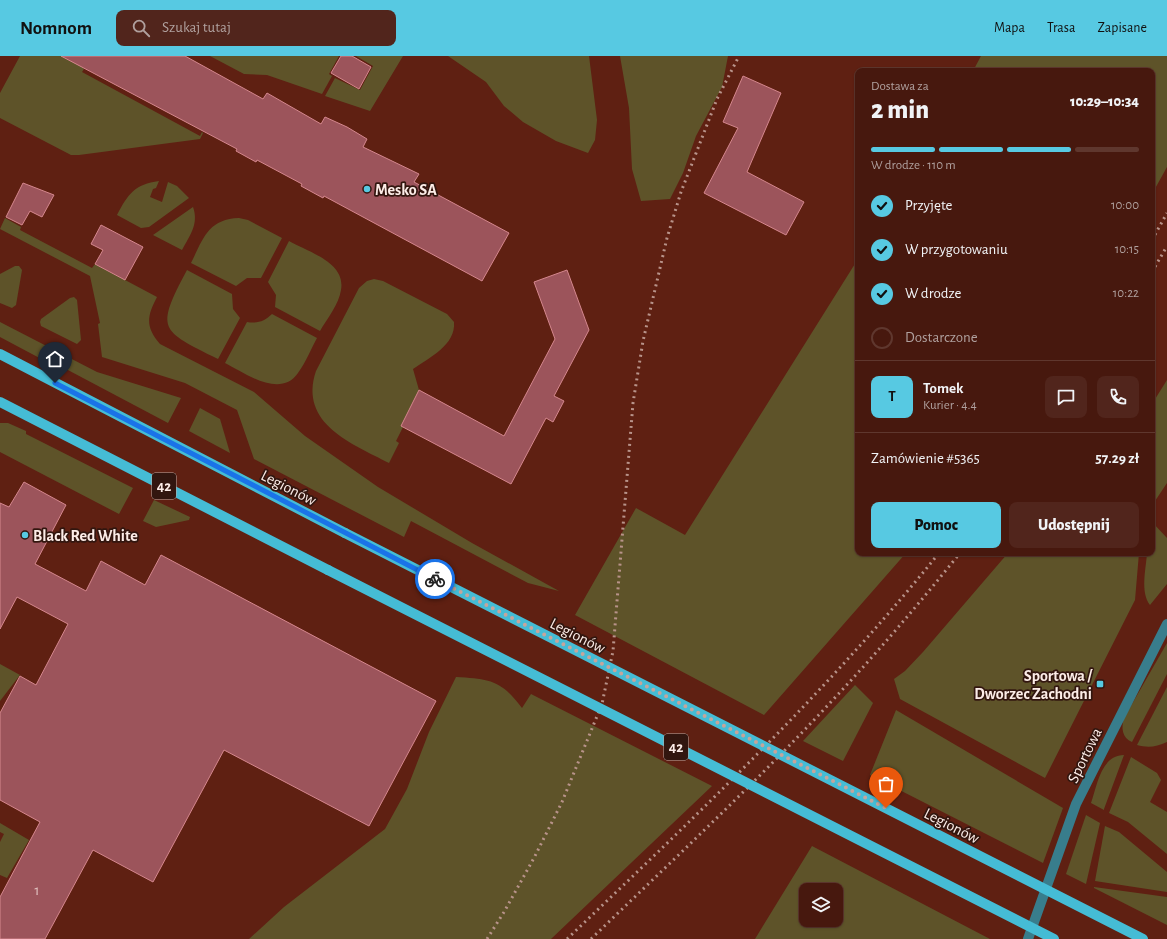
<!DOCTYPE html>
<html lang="pl">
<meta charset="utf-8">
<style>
body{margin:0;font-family:"Alegreya Sans",sans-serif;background:#51251c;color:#f1f3f6;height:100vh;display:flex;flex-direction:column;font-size:15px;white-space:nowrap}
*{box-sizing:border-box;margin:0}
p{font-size:13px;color:#b0a09e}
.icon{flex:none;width:22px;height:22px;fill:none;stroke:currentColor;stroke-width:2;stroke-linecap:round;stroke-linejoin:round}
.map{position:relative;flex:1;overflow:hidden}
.sheet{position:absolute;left:855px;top:12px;width:300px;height:488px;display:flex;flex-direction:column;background:#47180e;border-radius:8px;box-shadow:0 1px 3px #0004,0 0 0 1px #5f372e}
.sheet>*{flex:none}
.controls{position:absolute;left:799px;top:827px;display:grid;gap:8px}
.controls a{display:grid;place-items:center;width:44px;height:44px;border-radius:8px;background:#47180e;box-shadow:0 1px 3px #0004,0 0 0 1px #5f372e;font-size:20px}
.pin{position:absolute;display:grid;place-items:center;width:34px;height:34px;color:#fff;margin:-41px -17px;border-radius:50% 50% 50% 0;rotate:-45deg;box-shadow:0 0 4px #0007}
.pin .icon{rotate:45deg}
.courier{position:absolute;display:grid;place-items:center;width:40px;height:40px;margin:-20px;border:3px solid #1a73e8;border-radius:50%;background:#fff;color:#222;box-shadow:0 1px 5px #0007}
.summary em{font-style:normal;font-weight:800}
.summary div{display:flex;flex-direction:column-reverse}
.summary{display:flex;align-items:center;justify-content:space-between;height:68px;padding:0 16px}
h1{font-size:26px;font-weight:800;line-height:30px}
.bar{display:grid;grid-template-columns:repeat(4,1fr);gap:6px 4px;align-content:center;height:48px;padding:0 16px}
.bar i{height:5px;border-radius:3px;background:#5f372e}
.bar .selected{background:#57c9e2}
.bar p{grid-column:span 4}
.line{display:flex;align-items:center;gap:10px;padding:0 16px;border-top:1px solid #5f372e}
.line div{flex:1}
.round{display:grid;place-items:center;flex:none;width:42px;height:42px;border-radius:8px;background:#51251c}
ol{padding:0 16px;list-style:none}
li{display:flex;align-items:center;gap:12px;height:44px}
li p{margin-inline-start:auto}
li .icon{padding:4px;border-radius:50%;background:#57c9e2;color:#111;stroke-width:4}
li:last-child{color:#b0a09e}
li i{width:22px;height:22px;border:2px solid #5f372e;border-radius:50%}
.cta{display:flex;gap:8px;margin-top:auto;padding:8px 16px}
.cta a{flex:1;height:46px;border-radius:8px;background:#57c9e2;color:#111;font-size:16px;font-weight:800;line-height:46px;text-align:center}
.cta a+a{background:#51251c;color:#f1f3f6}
header{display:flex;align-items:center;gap:24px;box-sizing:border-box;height:56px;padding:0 20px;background:#57c9e2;color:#111}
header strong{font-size:19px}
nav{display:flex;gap:22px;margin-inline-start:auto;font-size:14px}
.search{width:280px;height:36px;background:#51251c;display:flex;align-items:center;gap:10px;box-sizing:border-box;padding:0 14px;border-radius:8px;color:#b0a09e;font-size:15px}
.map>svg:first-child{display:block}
</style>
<header>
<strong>Nomnom</strong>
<div class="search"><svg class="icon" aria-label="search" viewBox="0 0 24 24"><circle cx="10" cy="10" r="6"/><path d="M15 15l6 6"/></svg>Szukaj tutaj</div>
<nav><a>Mapa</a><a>Trasa</a><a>Zapisane</a></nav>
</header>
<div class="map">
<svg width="1167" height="883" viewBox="0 0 1167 883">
<rect width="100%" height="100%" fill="#5f2012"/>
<!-- green -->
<g fill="#5e5329" fill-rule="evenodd">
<polygon points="20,0 88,0 82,11 84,13 82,16 200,80 202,76 203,77 200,83 79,99 71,99 0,62 0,37"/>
<polygon points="210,0 339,0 329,18 332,20 322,38 267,19 244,18"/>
<polygon points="356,0 403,0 370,55 325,40 335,22 360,34 373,10"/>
<polygon points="448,0 589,0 597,64 595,84 588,97 556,85 523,66 504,50 486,26"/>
<polygon points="620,0 728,0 722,31 696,80 683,117 670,143 641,145 632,113 629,52"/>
<polygon points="981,0 1167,0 1167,111 1152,138 1152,15 973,15"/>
<path d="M159 125 156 132 153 133 150 141 162 146 168 126 177 130 189 142 149 171 141 172 117 159C128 138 135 128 159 125Z"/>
<path d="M193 151C199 168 190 179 182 194L153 179Z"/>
<path d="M5 162 21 171 20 174 92 212 95 208 157 241C147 260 145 271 160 288L254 336 305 380 378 431 472 487 559 535 528 527 411 465 404 481 254 403 237 354 185 327 102 301 98 268 100 267 90 220 0 173Z"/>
<path d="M239 162 248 164 282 182 261 222H247L236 230 191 207C203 183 208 163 239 162Z"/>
<path d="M289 185C308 196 346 206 341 234 339 248 327 263 320 275L275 251 276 239 268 226Z"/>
<polygon points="858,203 858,497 906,497 764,659 575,559 636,452 685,479"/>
<polygon points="15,210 19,210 22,214 16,249 12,252 0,247 0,218"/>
<path d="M187 214 232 238 233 253 240 262 218 303C160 274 155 274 187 214Z"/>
<path d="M374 223 383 225 447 258 454 266C456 289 429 302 413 313L419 334 401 370 403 371 396 385 399 387 389 407C353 388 298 368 316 315L359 232 367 225Z"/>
<polygon points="74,241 77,244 81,284 77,288 41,270 40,266 41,263 70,242"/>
<path d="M272 258 317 282C311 293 306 306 298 317 280 343 245 317 225 307L247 266C257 268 265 265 272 258Z"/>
<polygon points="0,266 97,316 181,342 168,367 49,304 47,306 0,281"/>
<polygon points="1167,324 1167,427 1155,445 1152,446 1152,348"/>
<polygon points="200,352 220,363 230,397 189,375"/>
<polygon points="0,367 8,367 26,375 26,378 133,432 119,458 0,396"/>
<polygon points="154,444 190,461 189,464 156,471 143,465"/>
<path d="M1152 466 1167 482V528L1150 549C1140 536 1146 513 1147 497H1152Z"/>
<polygon points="1008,497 1139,497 1135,544 1045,722 900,643 894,623 905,615 923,596"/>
<path d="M1167 587V618L1132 686C1122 682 1121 672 1124 662Z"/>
<polygon points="0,608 20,619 0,645"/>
<path d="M456 621C490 623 501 624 522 652L531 638 712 730 551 883H249L284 851 385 773 407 733 429 676Z"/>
<polygon points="855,629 873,647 843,705 803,685"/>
<path d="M1167 631V686C1156 691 1148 692 1137 689Z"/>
<polygon points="896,654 1063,752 1043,807 870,719"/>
<path d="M1124 699 1104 753V754L1091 747C1097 730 1101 699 1124 699Z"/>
<polygon points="1131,701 1157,717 1161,724 1150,746 1167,756 1167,798 1128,766 1109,757"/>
<polygon points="1086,759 1100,767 1086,828 1066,818"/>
<polygon points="0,767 29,784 7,822 0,819 0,786 4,778 0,776"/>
<polygon points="1105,770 1119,776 1167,816 1167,836 1095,825"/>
<path d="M812 790 990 883H755ZM806 834H836V864H806Z"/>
<polygon points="1094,831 1167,841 1167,869 1094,832"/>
</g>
<!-- building -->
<g fill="#9c545b" stroke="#d5878e">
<polygon points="61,0 185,0 263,43 267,37 321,68 325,61 347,71 367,83 363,91 419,118 414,126 509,177 482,225 324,140 323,142 301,130 302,128 257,104 256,106 236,95 237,93"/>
<polygon points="341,0 352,0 371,11 359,33 331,17"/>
<polygon points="743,20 781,37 747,116 804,146 786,179 704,137 738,72 723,66"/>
<polygon points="23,127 54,139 42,161 30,155 22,169 6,161"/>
<polygon points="101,169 143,191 125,224 95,208 103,194 91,188"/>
<polygon points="567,214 589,274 554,340 564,345 553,366 546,362 511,428 401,370 419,334 504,380 555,283 534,226"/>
<polygon points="24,426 66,449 35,508 86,535 101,505 145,529 161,499 436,645 369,770 224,694 153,826 93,794 45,883 0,883 0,841 40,766 0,744 0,657 20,620 36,629 68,568 17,541 0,573 0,447 9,451"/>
</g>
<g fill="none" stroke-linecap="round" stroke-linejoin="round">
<!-- minor -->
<polyline stroke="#387d8c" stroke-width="10" points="1028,883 1076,748 1167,568"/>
<!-- primary -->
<g stroke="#45bcd5" stroke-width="10">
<polyline points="0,298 345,477"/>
<polyline points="0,346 328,514"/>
</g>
<!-- rail -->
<g stroke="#b8938a" stroke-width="3" stroke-dasharray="2 4" stroke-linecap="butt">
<polyline points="1152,184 1167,157"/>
<polyline points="1152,216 1167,190"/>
<polyline points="487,883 504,856 535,800 562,746 602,648 613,595 633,347 643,285 667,182 681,136 717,43 739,0"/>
<path d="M567 883C696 760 827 636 939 497"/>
<path d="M591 883C676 801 762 721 842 634 883 590 922 544 960 497"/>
</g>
<!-- primary-bridge -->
<g stroke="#45bcd5" stroke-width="10">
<polyline points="345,477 1143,883"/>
<polyline points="328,514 1054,883"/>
</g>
</g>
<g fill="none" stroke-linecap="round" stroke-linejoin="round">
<!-- done -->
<polyline stroke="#c5a59c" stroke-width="4" stroke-dasharray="0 7.2" points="435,523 886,752"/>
<!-- route -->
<polyline stroke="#1a73e8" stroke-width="5" points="55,327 435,523"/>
</g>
<!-- markers -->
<g fill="#57c9e2" stroke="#32160f" stroke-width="1.5">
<circle cx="367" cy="133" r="4"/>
<circle cx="25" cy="479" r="4"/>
<rect x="1096" y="624" width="8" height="8" rx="2"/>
</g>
<g text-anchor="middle" stroke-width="3.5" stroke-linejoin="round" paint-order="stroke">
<!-- number labels -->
<g font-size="14" fill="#e4c6c4">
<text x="37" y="839">1</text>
</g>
<!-- shield labels -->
<g fill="#32160f" stroke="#bfaca6" stroke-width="1">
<rect x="152" y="417" width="24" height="26" rx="3"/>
<rect x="664" y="678" width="24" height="26" rx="3"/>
</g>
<g font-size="15" font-weight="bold" fill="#fcece7">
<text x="164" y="435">42</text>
<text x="676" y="696">42</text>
</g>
<!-- poi labels -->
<g font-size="16" font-weight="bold" fill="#fcece7" stroke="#32160f" text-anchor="start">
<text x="375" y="139">Mesko SA</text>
<text x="33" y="485">Black Red White</text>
<text x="1092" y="625" text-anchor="end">Sportowa /<tspan x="1092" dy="18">Dworzec Zachodni</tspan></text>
</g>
<!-- street labels -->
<g font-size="16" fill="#fcece7" stroke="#32160f">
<text transform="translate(289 431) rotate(27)" y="6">Legionów</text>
<text transform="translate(578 579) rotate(27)" y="6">Legionów</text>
<text transform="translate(1084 699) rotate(-64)" y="6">Sportowa</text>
<text transform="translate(952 769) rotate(27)" y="6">Legionów</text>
</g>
</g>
</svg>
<div class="controls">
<a><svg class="icon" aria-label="layers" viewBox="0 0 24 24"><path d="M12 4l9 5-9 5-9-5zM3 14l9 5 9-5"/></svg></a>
</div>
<div class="pin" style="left:886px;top:752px;background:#ea580c"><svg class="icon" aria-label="bag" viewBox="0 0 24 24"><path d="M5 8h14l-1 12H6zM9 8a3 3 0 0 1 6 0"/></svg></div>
<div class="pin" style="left:55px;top:327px;background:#1f2937"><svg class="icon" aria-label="home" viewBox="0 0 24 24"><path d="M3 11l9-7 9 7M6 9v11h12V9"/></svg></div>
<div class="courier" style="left:435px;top:523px"><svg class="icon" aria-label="bike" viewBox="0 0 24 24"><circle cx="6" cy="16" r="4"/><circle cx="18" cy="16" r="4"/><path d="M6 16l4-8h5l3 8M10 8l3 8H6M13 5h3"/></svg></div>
<section class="sheet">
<div class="summary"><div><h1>2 min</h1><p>Dostawa za</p></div><em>10:29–10:34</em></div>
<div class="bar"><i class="selected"></i><i class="selected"></i><i class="selected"></i><i></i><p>W drodze · 110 m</p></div>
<ol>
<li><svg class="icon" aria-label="check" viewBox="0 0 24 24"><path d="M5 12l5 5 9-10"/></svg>Przyjęte<p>10:00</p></li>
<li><svg class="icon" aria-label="check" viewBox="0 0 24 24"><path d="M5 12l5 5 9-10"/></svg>W przygotowaniu<p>10:15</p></li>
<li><svg class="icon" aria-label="check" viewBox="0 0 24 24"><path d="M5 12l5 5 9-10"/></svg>W drodze<p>10:22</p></li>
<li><i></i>Dostarczone</li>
</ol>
<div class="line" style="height:72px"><b class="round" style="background:#57c9e2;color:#111">T</b><div><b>Tomek</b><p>Kurier · 4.4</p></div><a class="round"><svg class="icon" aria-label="chat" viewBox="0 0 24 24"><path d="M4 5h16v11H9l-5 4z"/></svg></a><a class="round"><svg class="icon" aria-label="phone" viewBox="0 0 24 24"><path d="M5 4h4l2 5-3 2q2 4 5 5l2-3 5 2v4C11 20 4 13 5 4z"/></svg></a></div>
<div class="line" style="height:52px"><div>Zamówienie #5365</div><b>57.29 zł</b></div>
<div class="cta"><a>Pomoc</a><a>Udostępnij</a></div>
</section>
</div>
